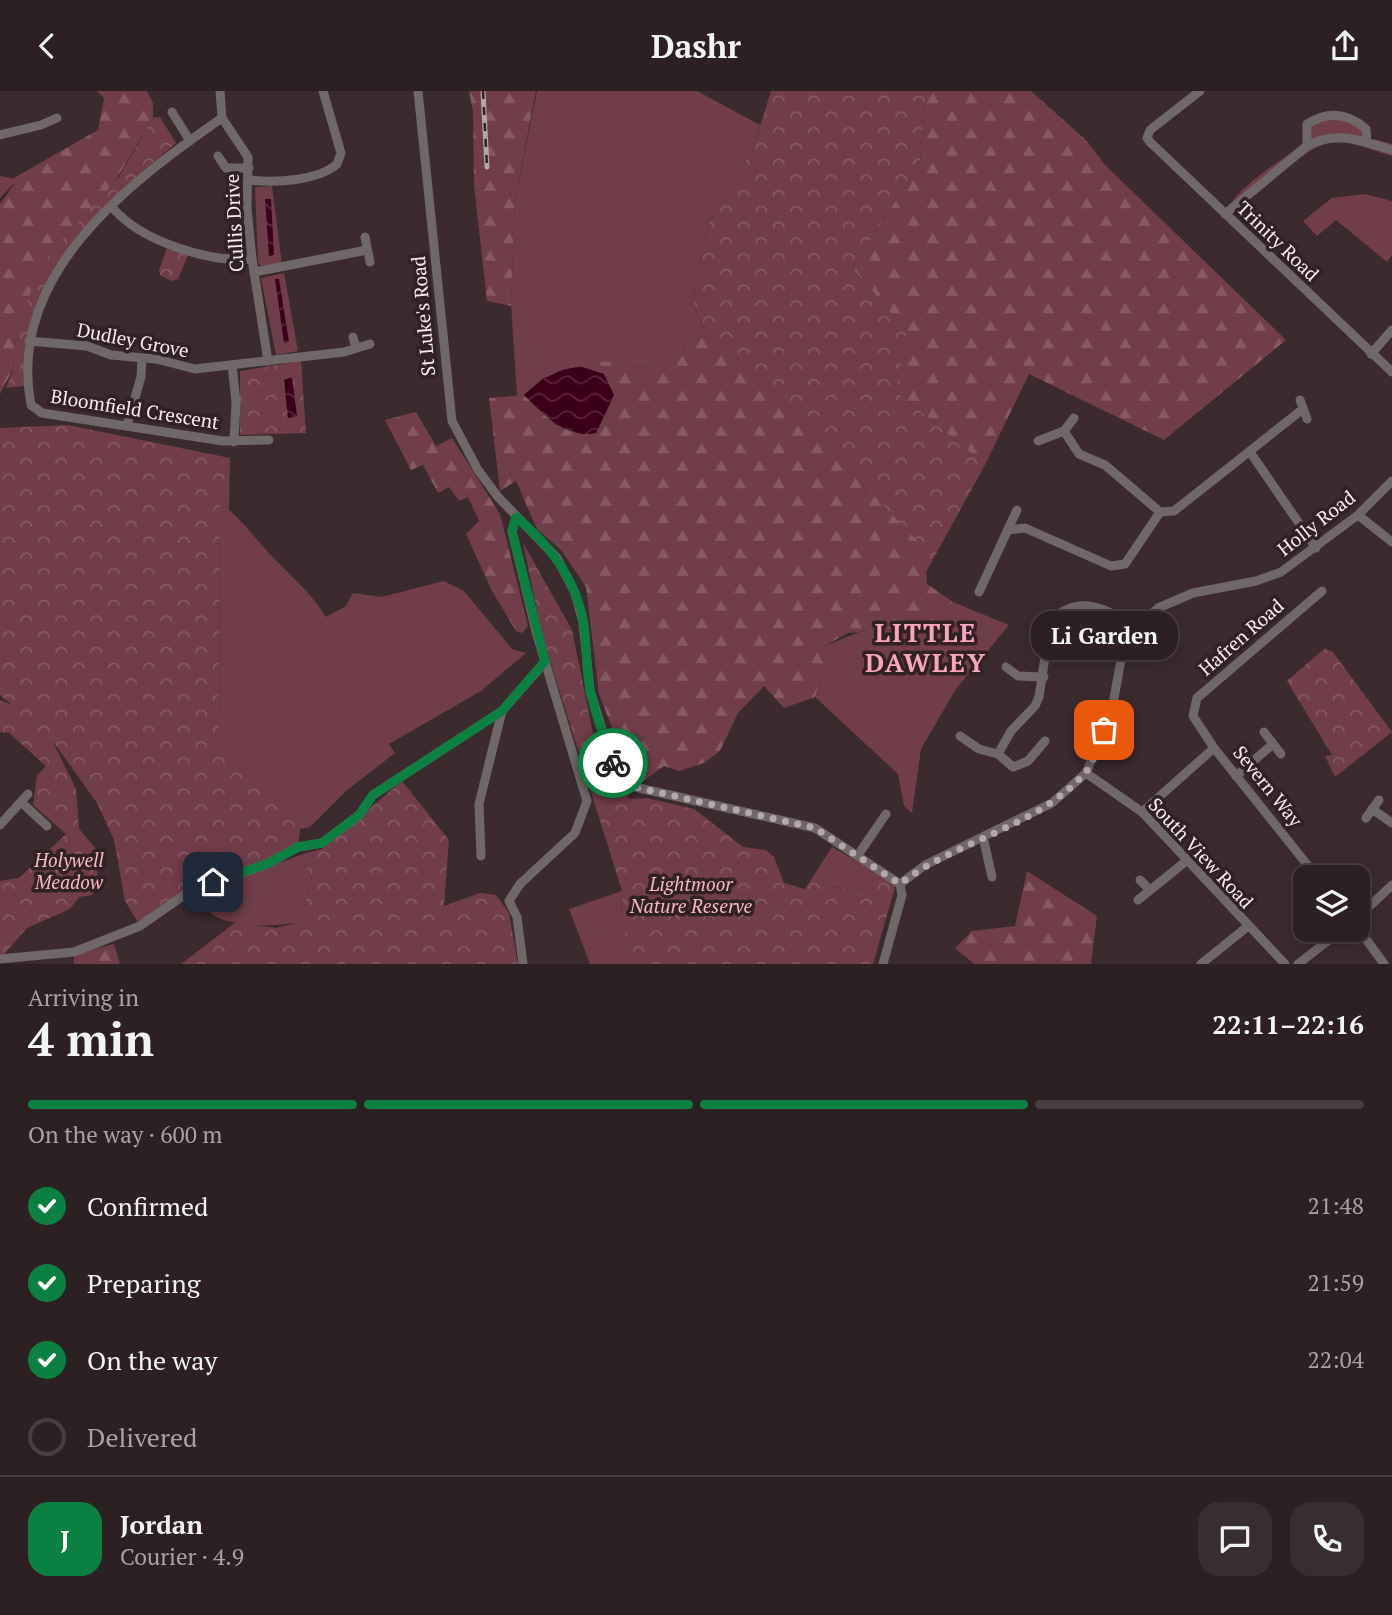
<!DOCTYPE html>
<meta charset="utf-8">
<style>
body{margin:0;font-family:"PT Serif",serif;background:#382d2f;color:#f1f3f6;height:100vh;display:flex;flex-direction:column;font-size:26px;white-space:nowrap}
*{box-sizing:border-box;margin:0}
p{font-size:23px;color:#a6a3a5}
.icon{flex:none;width:38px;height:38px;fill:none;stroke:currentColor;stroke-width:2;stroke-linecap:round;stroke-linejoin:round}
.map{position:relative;height:873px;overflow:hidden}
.panel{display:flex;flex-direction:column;background:#2c2022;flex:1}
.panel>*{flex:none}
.tools{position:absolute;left:1293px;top:774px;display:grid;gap:14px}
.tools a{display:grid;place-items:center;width:77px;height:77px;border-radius:14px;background:#2c2022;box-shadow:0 4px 18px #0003,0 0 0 2px #483e40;font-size:35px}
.pin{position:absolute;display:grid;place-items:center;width:60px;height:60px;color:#fff;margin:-30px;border-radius:14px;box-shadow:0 4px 10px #0006}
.courier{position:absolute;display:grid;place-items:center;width:70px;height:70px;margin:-35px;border:5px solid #0b8043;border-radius:50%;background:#fff;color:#222;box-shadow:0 2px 9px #0007}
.bubble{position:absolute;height:49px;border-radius:21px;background:#2c2022;box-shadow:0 4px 18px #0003,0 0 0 2px #483e40;font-size:23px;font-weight:700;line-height:49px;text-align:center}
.headline em{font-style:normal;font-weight:700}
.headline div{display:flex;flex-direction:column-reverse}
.headline{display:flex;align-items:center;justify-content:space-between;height:119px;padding:0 28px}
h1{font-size:46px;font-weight:700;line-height:52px}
.bar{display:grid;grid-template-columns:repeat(4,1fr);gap:10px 7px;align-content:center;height:84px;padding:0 28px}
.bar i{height:9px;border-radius:5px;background:#483e40}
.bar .selected{background:#0b8043}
.bar p{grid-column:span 4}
.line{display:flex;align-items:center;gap:18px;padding:0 28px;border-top:2px solid #483e40}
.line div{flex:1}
.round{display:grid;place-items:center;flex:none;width:74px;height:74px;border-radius:21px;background:#382d2f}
ol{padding:0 28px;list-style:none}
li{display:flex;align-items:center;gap:21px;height:77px}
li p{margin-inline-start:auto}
li .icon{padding:7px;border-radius:50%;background:#0b8043;color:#fff;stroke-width:4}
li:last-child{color:#a6a3a5}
li i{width:38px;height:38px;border:4px solid #483e40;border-radius:50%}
header{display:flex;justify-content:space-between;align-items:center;height:91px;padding:0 28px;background:#2c2022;font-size:32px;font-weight:700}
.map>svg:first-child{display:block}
</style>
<header><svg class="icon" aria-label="back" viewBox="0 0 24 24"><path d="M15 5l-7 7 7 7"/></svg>Dashr<svg class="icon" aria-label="share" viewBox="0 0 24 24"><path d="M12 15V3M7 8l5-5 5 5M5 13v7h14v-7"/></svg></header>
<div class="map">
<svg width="1392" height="873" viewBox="0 0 1392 873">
<defs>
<pattern id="forest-firs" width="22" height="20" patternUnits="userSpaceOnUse" patternTransform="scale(1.75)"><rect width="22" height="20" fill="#703d4a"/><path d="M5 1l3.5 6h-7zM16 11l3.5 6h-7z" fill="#855964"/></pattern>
<pattern id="park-crowns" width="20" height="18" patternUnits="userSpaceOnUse" patternTransform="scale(1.75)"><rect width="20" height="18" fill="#703d4a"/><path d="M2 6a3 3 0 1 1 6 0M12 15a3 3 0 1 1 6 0" fill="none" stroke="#855964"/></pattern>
<pattern id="water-waves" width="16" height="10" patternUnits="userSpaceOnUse" patternTransform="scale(1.75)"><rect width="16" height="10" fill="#3b0017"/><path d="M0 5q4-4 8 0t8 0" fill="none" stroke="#582539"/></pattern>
</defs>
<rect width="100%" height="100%" fill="#3b2b2e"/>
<!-- grass -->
<g fill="#703d4a">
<polygon points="537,0 697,0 760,34 753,58 708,133 695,191 694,215 703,236 693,236 681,265 641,277 616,271 543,287 524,304 517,305 511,214 515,109"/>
<path d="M1316 27 1358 30 1367 51 1374 48 1392 53V65C1373 60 1353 50 1333 51 1304 53 1258 110 1225 123 1237 95 1273 76 1297 57L1307 55 1305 47Z"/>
<polygon points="0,85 12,87 14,92 0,107"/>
<polygon points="272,95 282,173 262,177 258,171 255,96"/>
<polygon points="1365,103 1392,110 1392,164 1387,171 1336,129 1317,145 1303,130 1332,107"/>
<polygon points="284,182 298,260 276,264 261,187"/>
<path d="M220 411C239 426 252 443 268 461 288 483 310 500 326 526L346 515 353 502 382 506 444 490 464 500 512 558 526 562 481 600 389 653 395 662 346 700 310 736 300 738 219 656Z"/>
<polygon points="953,511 1009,534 956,598 921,658 912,722 904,715 898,683 815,606 826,573 820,557 859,541 927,535"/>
<polygon points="832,756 876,781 869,799 829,796 819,776"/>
<path d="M300 764 312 787 300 831C278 836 220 838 206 817L213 797Z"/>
<polygon points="622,800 621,830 635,873 590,873 569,818"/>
</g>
<!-- forest -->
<g fill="url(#forest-firs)">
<polygon points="97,0 147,0 153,12 153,27 107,104 45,170 17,236 13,278 0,303 0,113 14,93 12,88 98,39 104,7"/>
<polygon points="469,0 536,0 515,109 511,215 487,210 474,94 473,20"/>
<polygon points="926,0 1031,0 1087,50 1105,74 1286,249 1164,349 1029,283 985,374 895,299 907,241 852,177 920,72"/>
<polygon points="693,236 703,236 782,308 925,457 927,493 953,511 927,535 848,542 821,557 826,573 815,606 784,617 764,595 738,622 720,660 704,672 679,680 664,675 642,691 623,665 599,603 586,496 561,459 537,438 516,390 500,400 489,307 524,304 556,334 596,342 614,304 582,276 566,277 581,270 616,271 641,277 681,265"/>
<polygon points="416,321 436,355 452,347 500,423 528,535 522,542 516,540 492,500 466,443 479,430 468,406 459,410 449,396 438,402 423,374 411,379 385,329"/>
<polygon points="1027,780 1097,825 1091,873 974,873 955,857 972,840 1015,835"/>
<polygon points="114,853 120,873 74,873 74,863"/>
</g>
<!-- park -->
<g fill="url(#park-crowns)">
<polygon points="771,0 926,0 920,72 852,177 907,241 896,300 985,374 926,481 924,457 782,308 703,236 694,215 695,191 708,133 753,58"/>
<path d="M160 26 176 52C113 106 49 163 27 247 23 262 24 280 24 295L6 297 13 279 17 236 43 170 119 86 153 27Z"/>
<polygon points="167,157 188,164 178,188 171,190 160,184 159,179"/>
<polygon points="301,270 306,342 240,344 240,280"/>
<polygon points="68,334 230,367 229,418 220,412 219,655 300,738 298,756 187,802 140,835 125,810 114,749 97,712 52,649 76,698 79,738 98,760 97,795 92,804 79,806 70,818 27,837 0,868 0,790 19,787 66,743 33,714 37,685 46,675 9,642 0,641 0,609 12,614 0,604 0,337"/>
<polygon points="523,452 572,539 595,652 629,708 647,707 694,718 743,756 766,759 774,766 784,792 805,798 819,776 829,796 869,799 876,781 896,793 873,873 635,873 621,830 622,800 542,544"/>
<polygon points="1324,558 1332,560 1392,641 1335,686 1325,665 1332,664 1287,590"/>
<polygon points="402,690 449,749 444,815 480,802 496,804 509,822 518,873 181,873 236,831 276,837 300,831 312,787 300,764 322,758"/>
</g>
<!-- water -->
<g fill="url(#water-waves)">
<polygon points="265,108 271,108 274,164 269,165"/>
<polygon points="275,188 279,188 289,251 284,252"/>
<path d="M582 276 604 283 614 304 596 342C565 348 545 324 524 304 542 288 557 277 582 276Z"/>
<polygon points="292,286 297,325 288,327 284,289"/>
</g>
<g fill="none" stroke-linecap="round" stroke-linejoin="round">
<!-- minor -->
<g stroke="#6f6768" stroke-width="9">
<polyline points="220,0 222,27 248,66 247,117 252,168 268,270"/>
<polyline points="418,0 452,330 478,379 498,406 557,467 575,502 583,531 590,600 615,680 626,694 815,737 900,793"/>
<polyline points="1200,0 1150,39 1147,47 1150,51 1392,281"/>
<polyline points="172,21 190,50"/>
<path d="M222 27C128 92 6 184 31 314L42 322 223 350 269 349"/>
<polyline points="0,44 41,34 57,27"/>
<path d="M1307 55V33C1328 20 1348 22 1366 38L1367 51"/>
<polyline points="218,65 226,77 249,77"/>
<path d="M250 89C275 92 318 90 337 73L341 62 323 0"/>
<path d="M112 116C140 150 209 172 252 168"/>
<path d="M1225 123 1307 55C1338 39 1361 50 1392 59"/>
<polyline points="365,146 370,171"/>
<polyline points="254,181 367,159"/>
<polyline points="353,246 356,257"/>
<polyline points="29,250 87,255 111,264 156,268 195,278 344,261 370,253"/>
<polyline points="1371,263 1392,239"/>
<polyline points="232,274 236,311 234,351"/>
<polyline points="1300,309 1307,328"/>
<polyline points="127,334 141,286 142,267"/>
<polyline points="1064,340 1079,363 1105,374 1160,421"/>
<polyline points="1038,350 1064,340 1074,327"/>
<polyline points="1250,361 1316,457"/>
<polyline points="1358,424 1392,451"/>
<polyline points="516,426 512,440 537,544 587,710 575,742 520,793 509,810 517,826 523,873"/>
<polyline points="1008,439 1025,437 1111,475 1125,473 1160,421 1174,420 1303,318"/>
<polyline points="979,501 1017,419"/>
<polyline points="1006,576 1018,585 1044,586"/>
<polyline points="1264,641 1281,663"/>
<polyline points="960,645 979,658 998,663"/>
<path d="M1045 650 1028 670 1013 676 998 663 1011 640 1035 615 1039 606 1050 532C1075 502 1110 516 1134 539"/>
<polyline points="1086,682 1142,721 1285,873"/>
<polyline points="1236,685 1273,653"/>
<polyline points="21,711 47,735"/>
<polyline points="1372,718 1392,732"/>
<polyline points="1142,721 1214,657"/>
<polyline points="1366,727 1379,709"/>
<polyline points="0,734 28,703"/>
<polyline points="983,746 992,786"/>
<polyline points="858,764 886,723"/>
<polyline points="481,765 479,713 502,620"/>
<polyline points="1317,786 1214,657 1193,625 1197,607 1322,500"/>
<polyline points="1140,789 1150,799"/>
<polyline points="900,793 925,774 1052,712 1086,682 1112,618 1121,569 1134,539 1158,517 1193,502 1256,490 1281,481 1358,424 1392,390"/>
<polyline points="1138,809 1185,771"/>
<polyline points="1358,826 1392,794"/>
<polyline points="1358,837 1384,873"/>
<polyline points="0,868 74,861 140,835 187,802 267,773 298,756 322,752 359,724 373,704 502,620 545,571"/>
<polyline points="883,873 902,804 900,793"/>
<polyline points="1201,873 1247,836"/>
<polyline points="1298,873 1343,838"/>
</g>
<!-- rail casing -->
<g stroke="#b3a6a8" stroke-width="5">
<polyline id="rail" points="483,0 487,76"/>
</g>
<!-- rail -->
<use href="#rail" stroke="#302124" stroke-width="2.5" stroke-dasharray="8" stroke-linecap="butt"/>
</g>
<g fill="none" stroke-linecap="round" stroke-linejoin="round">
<!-- done -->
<path stroke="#b5a8ab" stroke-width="7" stroke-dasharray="0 12.6" d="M613 672 626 694 815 737 900 793C956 749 1036 737 1084 683 1094 673 1098 652 1104 639"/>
<!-- route -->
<path stroke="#0b8043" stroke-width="9" d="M213 791 267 773 298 756 322 752 359 724 373 704 502 620 545 570 512 440 516 426C550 454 577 490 584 534 587 556 586 578 590 599 595 624 605 648 613 672"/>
</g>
<g text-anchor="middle" stroke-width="7" stroke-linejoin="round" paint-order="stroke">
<!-- street labels -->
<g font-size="19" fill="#f7ecee" stroke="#302124">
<text transform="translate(234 132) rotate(-93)" y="7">Cullis Drive</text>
<text transform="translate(1278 150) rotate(44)" y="7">Trinity Road</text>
<text transform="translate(423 225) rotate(-95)" y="7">St Luke's Road</text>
<text transform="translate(133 249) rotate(11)" y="7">Dudley Grove</text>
<text transform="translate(135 318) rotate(9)" y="7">Bloomfield Crescent</text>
<text transform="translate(1316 432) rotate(-38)" y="7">Holly Road</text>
<text transform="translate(1241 546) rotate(-41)" y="7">Hafren Road</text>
<text transform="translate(1268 695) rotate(51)" y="7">Severn Way</text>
<text transform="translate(1201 762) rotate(47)" y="7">South View Road</text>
</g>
<!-- park labels -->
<g font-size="19" font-style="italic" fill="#f6b8c5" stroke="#302124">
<text x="69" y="776">Holywell<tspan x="69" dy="22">Meadow</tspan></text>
<text x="691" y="800">Lightmoor<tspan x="691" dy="22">Nature Reserve</tspan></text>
</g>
<!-- district labels -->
<g font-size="26" font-weight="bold" letter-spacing="2" fill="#f9a6b9" stroke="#302124">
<text x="926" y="551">LITTLE<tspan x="926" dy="30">DAWLEY</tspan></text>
</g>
</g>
</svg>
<div class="tools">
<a><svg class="icon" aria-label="layers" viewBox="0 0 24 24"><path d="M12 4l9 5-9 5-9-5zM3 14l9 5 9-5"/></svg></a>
</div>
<div class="pin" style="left:1104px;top:639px;background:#ea580c"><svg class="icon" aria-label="bag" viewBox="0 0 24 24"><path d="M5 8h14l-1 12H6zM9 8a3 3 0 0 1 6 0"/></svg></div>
<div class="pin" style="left:213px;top:791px;background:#1f2937"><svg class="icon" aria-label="home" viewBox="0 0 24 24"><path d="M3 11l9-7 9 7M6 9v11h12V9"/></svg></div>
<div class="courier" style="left:613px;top:672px"><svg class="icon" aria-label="bike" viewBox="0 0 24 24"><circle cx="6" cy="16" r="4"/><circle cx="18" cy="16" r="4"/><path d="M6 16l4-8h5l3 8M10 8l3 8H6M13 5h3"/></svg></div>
<div class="bubble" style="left:1031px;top:520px;width:147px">Li Garden</div>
</div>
<section class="panel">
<div class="headline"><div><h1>4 min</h1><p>Arriving in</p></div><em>22:11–22:16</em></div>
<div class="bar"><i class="selected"></i><i class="selected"></i><i class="selected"></i><i></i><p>On the way · 600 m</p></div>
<ol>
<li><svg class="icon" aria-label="check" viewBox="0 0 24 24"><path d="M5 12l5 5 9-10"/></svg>Confirmed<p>21:48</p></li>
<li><svg class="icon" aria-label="check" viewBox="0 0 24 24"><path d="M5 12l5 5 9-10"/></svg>Preparing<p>21:59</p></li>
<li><svg class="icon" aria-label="check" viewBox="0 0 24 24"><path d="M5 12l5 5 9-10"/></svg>On the way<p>22:04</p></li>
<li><i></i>Delivered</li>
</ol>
<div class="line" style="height:126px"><b class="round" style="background:#0b8043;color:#fff">J</b><div><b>Jordan</b><p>Courier · 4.9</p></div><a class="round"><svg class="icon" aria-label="chat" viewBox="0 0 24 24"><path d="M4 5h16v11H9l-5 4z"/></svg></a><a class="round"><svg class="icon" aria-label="phone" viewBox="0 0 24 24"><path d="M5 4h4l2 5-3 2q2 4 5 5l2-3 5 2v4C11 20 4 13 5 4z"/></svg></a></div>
</section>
